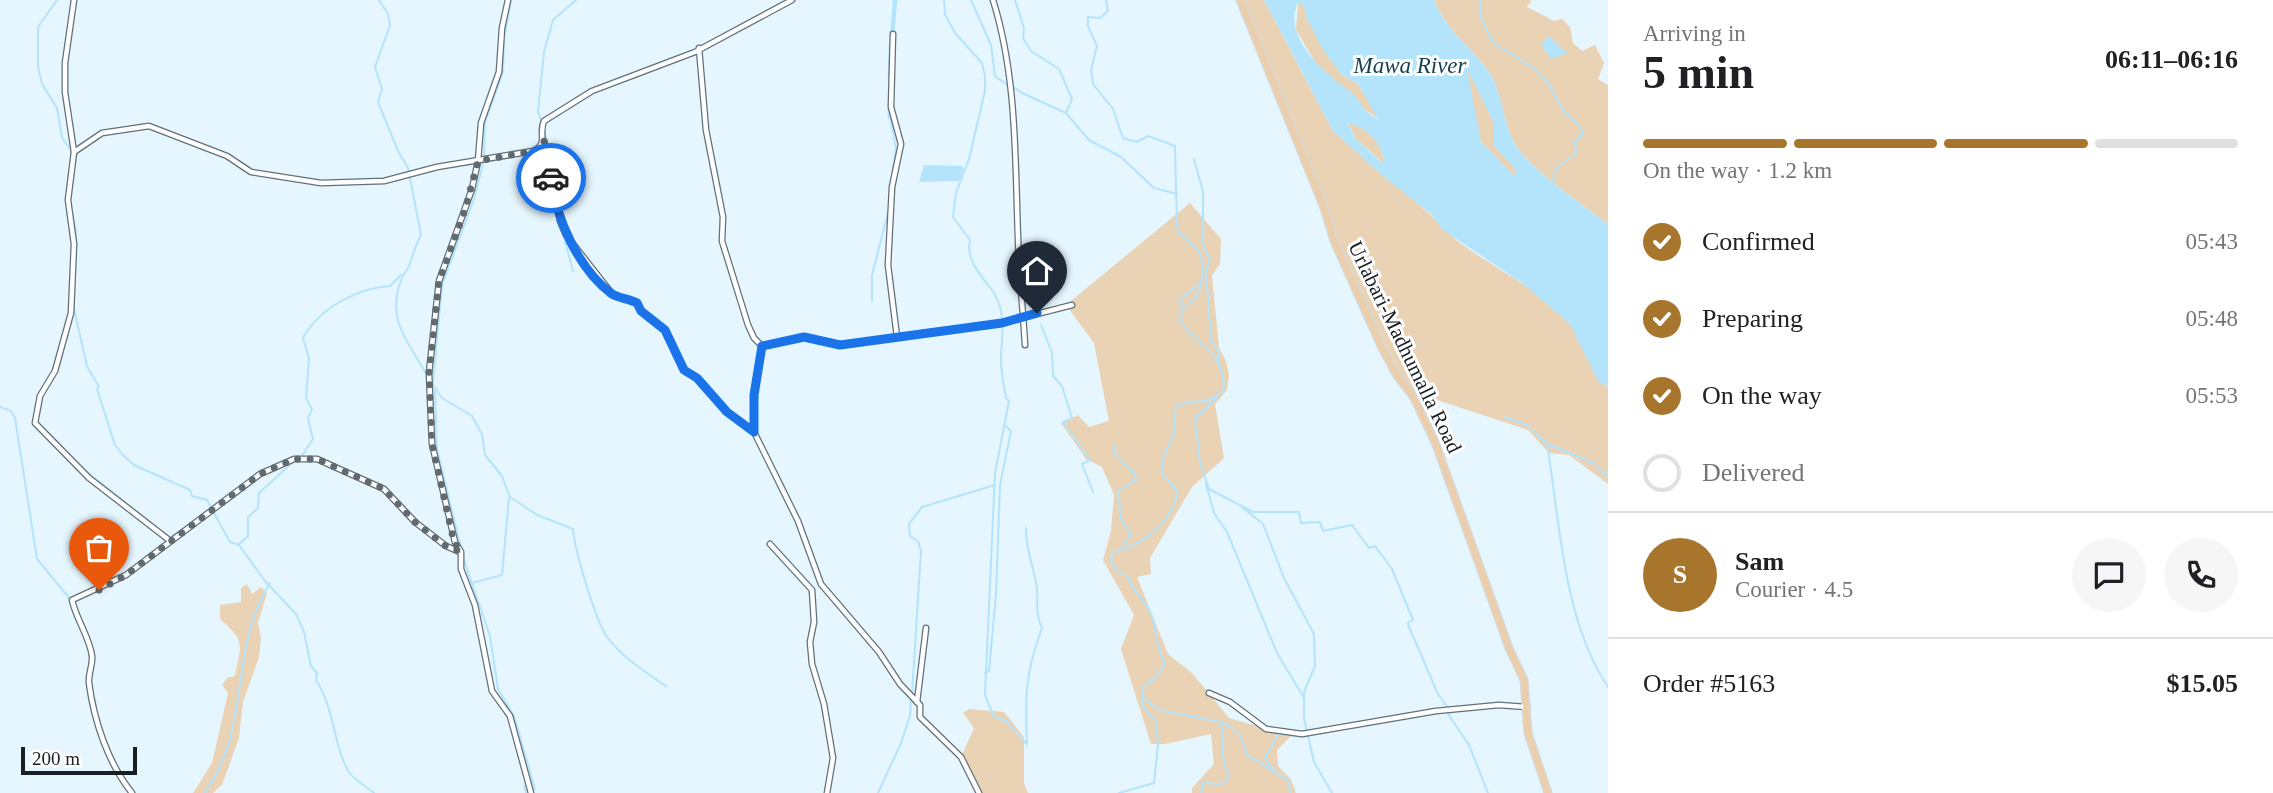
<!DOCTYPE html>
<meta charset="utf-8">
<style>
body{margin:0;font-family:"Times New Roman",serif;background:#f6f6f6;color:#202124;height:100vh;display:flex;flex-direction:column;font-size:26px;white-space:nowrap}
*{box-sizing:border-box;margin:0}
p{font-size:23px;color:#757577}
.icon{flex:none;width:38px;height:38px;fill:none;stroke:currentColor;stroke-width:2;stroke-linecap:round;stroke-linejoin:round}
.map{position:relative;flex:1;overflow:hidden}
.drawer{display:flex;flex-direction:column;background:#fff;width:665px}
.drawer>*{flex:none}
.scale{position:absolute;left:21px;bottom:18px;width:116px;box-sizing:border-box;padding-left:7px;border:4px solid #191f22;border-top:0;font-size:19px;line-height:24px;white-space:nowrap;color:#191f22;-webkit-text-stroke:5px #fff;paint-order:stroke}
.pin{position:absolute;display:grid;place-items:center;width:60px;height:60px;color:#fff;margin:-72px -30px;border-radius:50% 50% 50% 0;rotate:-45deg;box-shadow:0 0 7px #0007}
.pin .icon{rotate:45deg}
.courier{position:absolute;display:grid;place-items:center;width:70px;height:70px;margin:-35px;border:5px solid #1a73e8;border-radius:50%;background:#fff;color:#222;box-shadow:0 2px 9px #0007}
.head em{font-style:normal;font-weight:600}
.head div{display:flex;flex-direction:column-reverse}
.head{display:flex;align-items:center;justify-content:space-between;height:119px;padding:0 35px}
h1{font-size:46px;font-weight:600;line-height:52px}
.bar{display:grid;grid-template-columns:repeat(4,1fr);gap:10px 7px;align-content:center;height:84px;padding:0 35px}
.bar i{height:9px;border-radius:5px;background:#e0e0e0}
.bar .current{background:#a7752c}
.bar p{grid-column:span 4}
.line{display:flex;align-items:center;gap:18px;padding:0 35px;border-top:2px solid #e0e0e0}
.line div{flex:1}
.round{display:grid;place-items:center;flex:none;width:74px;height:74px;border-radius:37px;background:#f6f6f6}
ol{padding:0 35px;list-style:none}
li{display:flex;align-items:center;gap:21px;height:77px}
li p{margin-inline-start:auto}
li .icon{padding:7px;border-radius:50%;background:#a7752c;color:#fff;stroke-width:4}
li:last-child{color:#757577}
li i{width:38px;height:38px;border:4px solid #e0e0e0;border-radius:50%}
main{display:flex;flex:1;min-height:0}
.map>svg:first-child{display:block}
</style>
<main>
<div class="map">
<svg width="1608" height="793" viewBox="0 0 1608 793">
<rect width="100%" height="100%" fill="#e5f6ff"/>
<!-- green -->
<g fill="#ead2b5">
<path d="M1240 0H1264L1333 131 1431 215C1467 260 1532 278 1570 324 1586 343 1587 372 1608 387V484L1569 455 1549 453 1528 430 1434 399 1414 398 1396 374 1349 273Z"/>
<path d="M1434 0H1532L1527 7 1554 21 1562 19 1570 27 1573 43 1582 51 1595 45 1604 63 1598 79 1608 85V225C1583 204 1530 170 1515 144 1502 121 1502 88 1486 68 1468 45 1444 28 1434 0Z"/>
<polygon points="1298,3 1304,5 1306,17 1341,74 1358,84 1379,119 1360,107 1353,94 1320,70 1296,30"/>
<polygon points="1467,68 1494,123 1494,146 1517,170 1514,177 1481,142 1465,70"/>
<path d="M1348 121C1371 133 1377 135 1385 162H1382L1355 138Z"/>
<polygon points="1190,203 1221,239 1220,264 1212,275 1219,348 1226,361 1229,375 1227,390 1215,404 1224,458 1192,487 1150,558 1151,574 1137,577 1168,654 1192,673 1229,718 1291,736 1277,750 1278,766 1291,779 1296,793 1192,793 1192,788 1214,764 1211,734 1165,744 1151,744 1121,649 1134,615 1103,560 1111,531 1114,495 1102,467 1086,459 1061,423 1078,415 1089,427 1109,421 1094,343 1066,305"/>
<path d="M247 584 252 594 261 587 267 593 258 623 261 638 259 657 243 702 239 738 222 785 213 793H193L212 763 228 693 222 685 227 678 235 676C241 643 246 642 220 619V605L241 602V588Z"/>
<polygon points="969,709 1004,712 1024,737 1024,783 1028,793 979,793 961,757 974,728 963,713"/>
</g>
<!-- water -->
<g fill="#b3e4fc" fill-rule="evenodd">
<path d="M1264 0H1434C1444 28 1468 45 1486 68 1502 88 1502 121 1515 144 1530 170 1583 204 1608 225V387L1598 381 1570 324 1522 283 1443 230 1431 214 1385 178 1333 131ZM1298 3 1304 5 1306 17 1323 50 1341 74 1358 84 1378 119C1360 110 1362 101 1351 92 1327 75 1281 37 1298 3ZM1467 69 1494 123V146L1516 170 1514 176 1481 142ZM1348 122C1368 130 1379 139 1385 162H1381L1355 138Z"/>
<polygon points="1549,36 1567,53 1551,59 1541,44"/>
<polygon points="924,165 962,166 964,170 959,181 919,182"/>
</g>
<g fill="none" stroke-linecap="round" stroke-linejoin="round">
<!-- stream -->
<g stroke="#b3e4fc" stroke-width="2">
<polyline points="57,0 38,27 38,67 42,84 57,108 62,138 71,150"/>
<path d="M379 0 388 14 390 25 375 67 382 89 378 102 398 151 408 168 421 235C415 246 413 255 409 266 407 271 403 274 401 280 386 321 408 341 427 375"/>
<path d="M944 0 945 14 955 33 982 63 985 76V91L969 159 956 193 953 217 970 240C964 269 994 282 1000 307 1005 326 1001 342 1001 360 1001 373 1004 386 1006 398L1009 401 995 473 985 695 994 717 1006 721 1027 744C1025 697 1025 673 1042 628 1035 613 1038 605 1037 590 1035 568 1025 550 1026 528"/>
<polyline points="971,0 991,45 995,76 1007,85"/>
<polyline points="1015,0 1024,28 1023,38 1031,51 1059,69 1072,99 1066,113 1089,140 1121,157 1154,188 1177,194"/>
<path d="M1106 0 1108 11 1100 18 1088 17V26L1097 46 1091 70 1093 84 1113 109 1123 138 1137 142 1148 136 1175 146 1177 229C1183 239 1195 244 1200 254 1204 262 1202 286 1198 293 1192 304 1182 306 1179 320 1199 348 1224 350 1224 390 1202 409 1197 396 1176 406L1173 437 1162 459 1163 475 1177 490C1176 514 1155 534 1134 545 1127 549 1120 548 1113 553L1111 562 1116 570 1128 577C1133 594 1149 602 1153 620 1157 636 1156 647 1165 663L1157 676 1144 686 1142 697 1159 710 1225 723C1239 732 1243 740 1247 755L1288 780 1291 793"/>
<polyline points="1481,0 1481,17 1492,42 1535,69 1549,84 1563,110 1578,124 1583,133 1575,141 1576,154 1556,168 1553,183"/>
<polyline points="1012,86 1022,93"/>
<polyline points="1022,93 1066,113"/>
<polyline points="890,117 896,149 891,181"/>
<polyline points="551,154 538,111 544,52 553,20 576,0"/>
<polyline points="1194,159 1203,192 1203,245 1210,260 1206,270 1211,341 1219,353 1218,360"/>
<polyline points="890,201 890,187"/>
<polyline points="71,208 76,232 76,261"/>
<polyline points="563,234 573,271"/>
<polyline points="872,301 872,275 890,205"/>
<path d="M73 305 87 366 99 387 97 389 115 445 123 455 134 465 190 490 192 496 207 500 230 542 239 545 265 581 296 614 304 632 311 666 317 673 316 680C335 709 334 749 349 772 356 782 365 785 374 793"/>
<polyline points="1182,307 1179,300 1198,285"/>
<polyline points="1041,325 1052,353 1053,376 1062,386 1072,418 1063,422 1090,460 1082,464 1093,492"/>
<polyline points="61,358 68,330"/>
<path d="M432 383 442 398 472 416 482 434 485 455 502 476 510 497 537 515 573 529C574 548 596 622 607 637 623 658 645 672 666 686"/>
<polyline points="433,383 442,285 474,199 484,160 485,122 503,72 504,38 511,0"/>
<polyline points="435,390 437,449 461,548"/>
<polyline points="1217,397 1195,419 1200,463 1209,489 1253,512 1299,512 1301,523 1320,522 1323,531 1352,525 1369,548 1375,546 1392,569 1413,620 1408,623 1409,627 1438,694 1451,712 1448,714 1469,745 1488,793"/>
<polyline points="0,407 11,411 15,418 37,559 70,599"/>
<polyline points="38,416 43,395"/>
<path d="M1505 417 1527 425 1547 444C1560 522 1563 620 1608 687"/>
<polyline points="1548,444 1593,463 1608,477"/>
<polyline points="1115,445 1115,455 1135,474 1136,480 1119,490 1120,517 1131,535 1122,547"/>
<path d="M301 457 313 439 308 419 312 409 306 398 309 358 303 338C319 308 358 288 390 286L401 275"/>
<polyline points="83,469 150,522"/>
<polyline points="1206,484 1214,513 1227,532 1277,653 1303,696"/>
<polyline points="1242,507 1263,524 1284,578 1314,634 1315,666 1304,692 1304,718 1314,762 1332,793"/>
<polyline points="168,539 198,518"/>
<polyline points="239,544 248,536 248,517 258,508 259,493 293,462"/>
<polyline points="463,557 490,636 498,689 514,716 535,789"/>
<polyline points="472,583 502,575 509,498"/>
<polyline points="985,673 989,671 996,594 1000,485 1011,431 1006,426"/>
<polyline points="912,693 921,551 918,541 910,536 909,524 922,507 995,485"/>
<polyline points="1274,771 1265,758 1278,734 1309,737"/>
<polyline points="524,786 526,793"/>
<path d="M204 793C251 734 229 645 270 583"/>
<polyline points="878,793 901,743 910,716 911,699"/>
<polyline points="1119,793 1154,783 1158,745 1156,722 1142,705 1142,698"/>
<path d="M1201 793 1203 783 1221 784 1228 778C1229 769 1223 763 1223 755 1222 741 1226 741 1221 724"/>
</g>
<!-- canal -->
<g stroke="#b3e4fc" stroke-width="4.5">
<polyline points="892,37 895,0"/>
<polyline points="890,76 891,46"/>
<polyline points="890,102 890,117"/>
</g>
<!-- minor casing -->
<g stroke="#617078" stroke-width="7">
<g id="minor">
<polyline points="74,0 65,63 65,92 74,152 68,200 74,244 71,313 55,371 40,396 35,423 89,478 169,540"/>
<polyline points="508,0 502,28 499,72 481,123 478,161 472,189 439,281 429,373 432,444 455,542 461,552 461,569 475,605 492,691 510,716 531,793"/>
<path d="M993 0C1017 77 1015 158 1018 238 1019 274 1023 309 1025 345"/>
<polyline points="893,34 891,107 901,144 892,187 888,265 897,337 1002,323 1072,305"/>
<polyline points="699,48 706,130 723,217 722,241 748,325 754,338 762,346 754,395 754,432 798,521 821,584 879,652 900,684 920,705 920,717 961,757 979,793"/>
<polyline points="544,142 551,162 560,221 566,235 613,295 637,303 641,311 665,330 684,370 697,378 727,412 754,432"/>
<path d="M74 152 102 133 149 126 227 156 251 172 321 183 384 181 437 167 533 151C549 144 538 134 544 121L592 91 695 52 792 0"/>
<polyline points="762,346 804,337 840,345 897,337"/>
<polyline points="770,544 812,590 814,622 810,642 812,664 824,704 833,758 827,793"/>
<polyline points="1209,693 1230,702 1266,729 1302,734 1436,711 1499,705 1527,707"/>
<polyline points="917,702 926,628"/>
<path d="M132 793C108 763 94 721 89 683 88 674 93 665 92 656 90 638 76 619 72 600L126 575 260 474 294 459H317L384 489 415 522 446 546 460 552"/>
</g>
</g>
<!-- major casing -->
<g stroke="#d6d7d7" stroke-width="9">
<polyline id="major" points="1240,0 1324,208 1334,241 1381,346 1396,374 1414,398 1435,442 1509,648 1524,680 1528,733 1548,793"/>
</g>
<!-- minor -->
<use href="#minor" stroke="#fff" stroke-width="4.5"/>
<!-- major -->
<use href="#major" stroke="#eccfaa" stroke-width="6"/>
</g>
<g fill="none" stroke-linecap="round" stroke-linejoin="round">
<!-- done -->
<polyline stroke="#606a6f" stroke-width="7" stroke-dasharray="0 12.6" points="99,590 126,575 260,474 294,459 317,459 384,489 415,522 446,546 461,552 454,542 432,444 429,373 439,281 465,210 478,161 533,151 540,148 544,141 551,162 551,178"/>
<!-- route -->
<path stroke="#1a73e8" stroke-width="9" d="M551 178C556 218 578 269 612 294 618 298 630 299 637 303L641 311 665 330 684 370 697 378 727 412 754 432V395L762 346 804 337 840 345 1002 323 1037 313"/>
</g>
<g text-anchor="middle" stroke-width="6" stroke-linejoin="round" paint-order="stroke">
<!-- street labels -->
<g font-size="21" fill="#191f22" stroke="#fff">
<text transform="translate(1405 347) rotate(64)" y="7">Urlabari-Madhumalla Road</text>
</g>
<!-- water labels -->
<g font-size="23" font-style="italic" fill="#163f50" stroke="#fff">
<text x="1410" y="73">Mawa River</text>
</g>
</g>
</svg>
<div class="scale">200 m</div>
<div class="pin" style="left:99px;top:590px;background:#ea580c"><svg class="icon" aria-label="bag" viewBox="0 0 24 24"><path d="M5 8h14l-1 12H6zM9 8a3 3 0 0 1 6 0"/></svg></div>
<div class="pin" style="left:1037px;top:313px;background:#1f2937"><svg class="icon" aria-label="home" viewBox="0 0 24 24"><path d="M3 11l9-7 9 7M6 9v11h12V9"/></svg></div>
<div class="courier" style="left:551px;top:178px"><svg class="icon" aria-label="car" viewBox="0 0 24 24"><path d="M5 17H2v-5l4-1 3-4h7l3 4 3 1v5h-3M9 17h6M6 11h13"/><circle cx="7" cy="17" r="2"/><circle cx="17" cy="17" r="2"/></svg></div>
</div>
<section class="drawer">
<div class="head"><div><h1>5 min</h1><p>Arriving in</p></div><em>06:11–06:16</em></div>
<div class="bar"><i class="current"></i><i class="current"></i><i class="current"></i><i></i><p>On the way · 1.2 km</p></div>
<ol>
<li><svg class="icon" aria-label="check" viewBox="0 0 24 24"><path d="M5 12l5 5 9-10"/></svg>Confirmed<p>05:43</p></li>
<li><svg class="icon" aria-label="check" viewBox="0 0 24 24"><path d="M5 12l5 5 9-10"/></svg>Preparing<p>05:48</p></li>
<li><svg class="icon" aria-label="check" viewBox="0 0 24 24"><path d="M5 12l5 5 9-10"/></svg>On the way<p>05:53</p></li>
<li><i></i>Delivered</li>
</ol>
<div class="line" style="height:126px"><b class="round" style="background:#a7752c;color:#fff">S</b><div><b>Sam</b><p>Courier · 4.5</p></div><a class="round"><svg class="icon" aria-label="chat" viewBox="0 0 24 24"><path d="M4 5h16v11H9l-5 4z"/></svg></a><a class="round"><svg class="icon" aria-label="phone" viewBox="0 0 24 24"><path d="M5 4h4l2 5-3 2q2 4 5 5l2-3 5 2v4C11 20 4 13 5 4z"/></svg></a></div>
<div class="line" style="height:91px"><div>Order #5163</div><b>$15.05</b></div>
</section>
</main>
